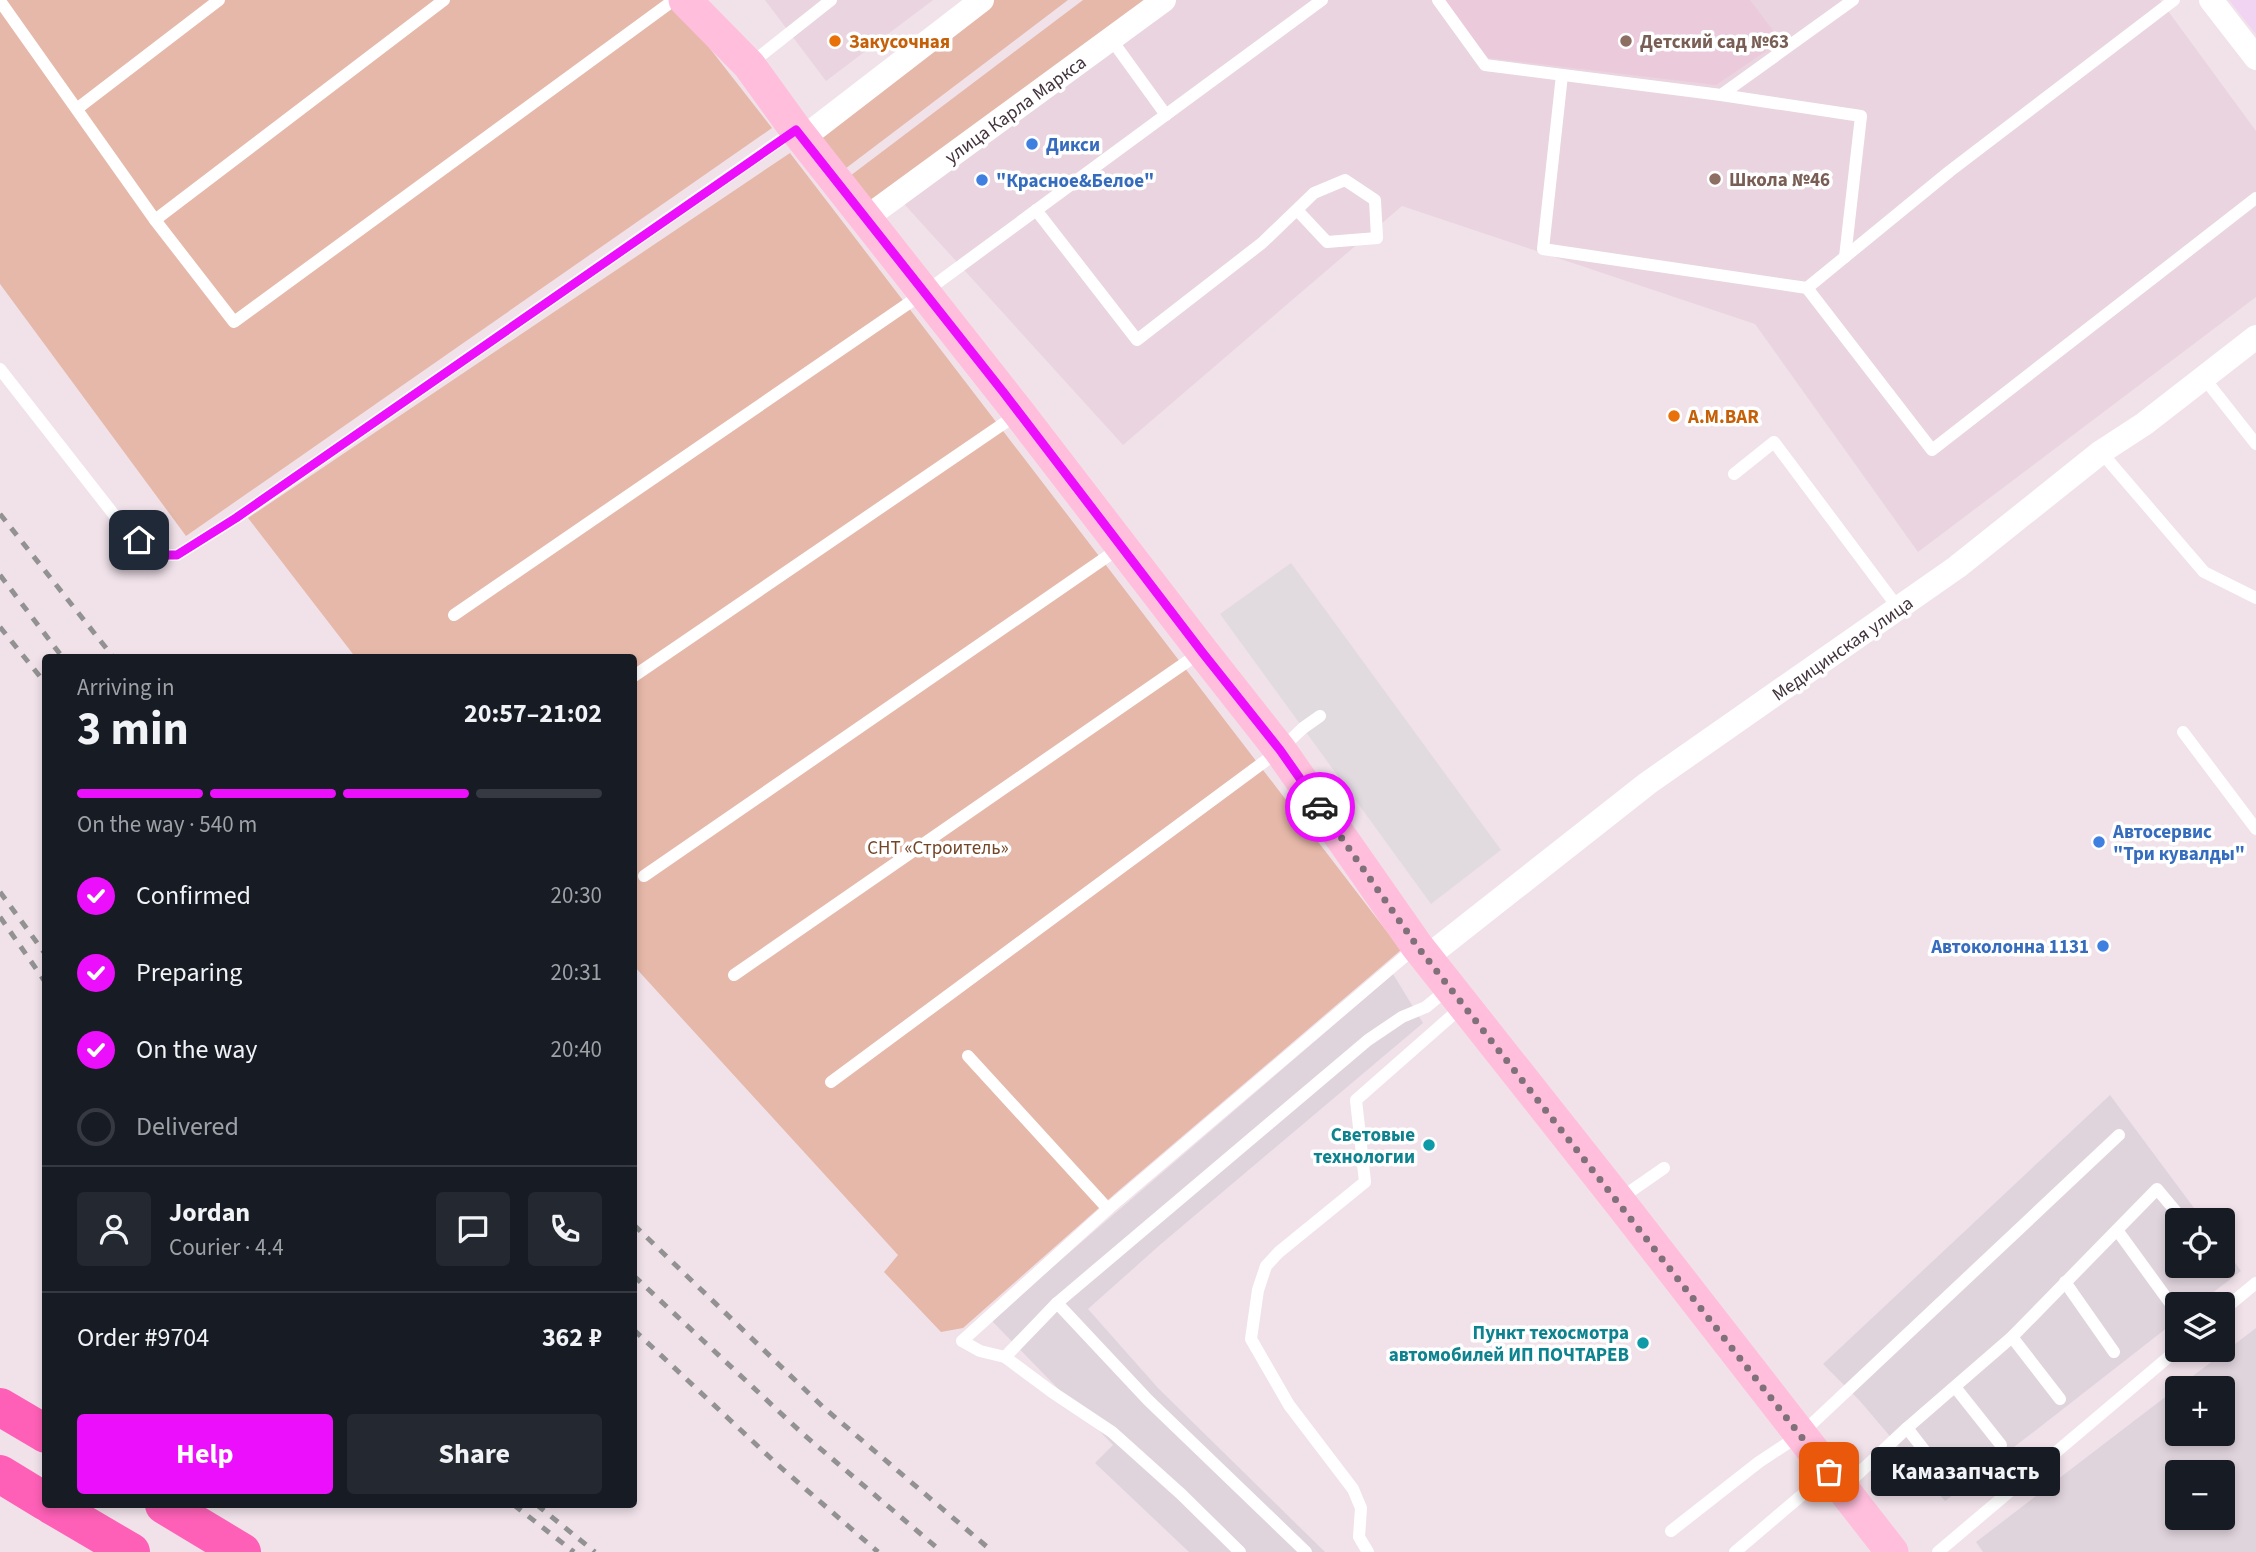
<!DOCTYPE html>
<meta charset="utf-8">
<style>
body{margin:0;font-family:"Source Sans 3",sans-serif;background:#242831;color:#f1f3f6;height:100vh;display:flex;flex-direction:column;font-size:26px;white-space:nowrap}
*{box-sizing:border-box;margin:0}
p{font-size:23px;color:#9ea1a6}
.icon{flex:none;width:38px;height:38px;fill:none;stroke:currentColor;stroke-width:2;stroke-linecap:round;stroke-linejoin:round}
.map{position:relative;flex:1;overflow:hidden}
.panel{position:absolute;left:42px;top:654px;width:595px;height:854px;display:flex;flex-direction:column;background:#171b24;border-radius:7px;box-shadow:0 4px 10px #0003}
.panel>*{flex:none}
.buttons{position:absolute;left:2165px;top:1208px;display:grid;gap:14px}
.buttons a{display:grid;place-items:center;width:70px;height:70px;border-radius:7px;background:#171b24;box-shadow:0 4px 10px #0003;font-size:35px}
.pin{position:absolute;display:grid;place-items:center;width:60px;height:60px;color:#fff;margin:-30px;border-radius:14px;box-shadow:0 4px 10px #0006}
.courier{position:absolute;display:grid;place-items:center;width:70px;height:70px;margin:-35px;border:5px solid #eb0ffb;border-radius:50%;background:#fff;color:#222;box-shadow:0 2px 9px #0007}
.bubble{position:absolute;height:49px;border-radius:7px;background:#171b24;box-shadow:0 4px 10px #0003;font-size:23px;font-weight:700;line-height:49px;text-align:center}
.overview em{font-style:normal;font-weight:700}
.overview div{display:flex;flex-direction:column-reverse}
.overview{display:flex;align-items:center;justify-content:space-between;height:119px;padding:0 35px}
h1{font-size:46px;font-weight:700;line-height:52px}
.bar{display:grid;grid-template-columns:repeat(4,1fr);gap:10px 7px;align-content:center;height:84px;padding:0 35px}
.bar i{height:9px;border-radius:5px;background:#363941}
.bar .current{background:#eb0ffb}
.bar p{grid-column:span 4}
.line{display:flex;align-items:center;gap:18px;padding:0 35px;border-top:2px solid #363941}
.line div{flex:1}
.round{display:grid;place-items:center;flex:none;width:74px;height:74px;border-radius:7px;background:#242831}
ol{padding:0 35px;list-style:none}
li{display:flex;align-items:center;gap:21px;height:77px}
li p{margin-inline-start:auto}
li .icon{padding:7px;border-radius:50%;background:#eb0ffb;color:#fff;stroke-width:4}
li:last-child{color:#9ea1a6}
li i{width:38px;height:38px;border:4px solid #363941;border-radius:50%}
.primary-button{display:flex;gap:14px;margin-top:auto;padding:14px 35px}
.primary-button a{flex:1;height:80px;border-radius:7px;background:#eb0ffb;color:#fff;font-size:28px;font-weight:700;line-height:80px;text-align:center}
.primary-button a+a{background:#242831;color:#f1f3f6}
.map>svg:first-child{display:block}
</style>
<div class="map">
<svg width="2256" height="1552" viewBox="0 0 2256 1552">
<rect width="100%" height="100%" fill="#f1e2ea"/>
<!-- residential -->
<g fill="#e9d4df">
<polygon points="765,0 933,0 826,81"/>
<polygon points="1148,0 2160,0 2256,131 2256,297 1918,552 1755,324 1402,206 1123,445 896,195"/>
</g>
<!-- industrial -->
<g fill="#e0d4dc" fill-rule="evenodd">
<polygon points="1393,974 1423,1023 1161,1244 1088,1309 1158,1388 1325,1552 1189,1552 1095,1463 1113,1445 991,1320"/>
<polygon points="2110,1095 2203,1220 2177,1220 2177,1265 2222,1265 2223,1246 2241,1271 2198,1304 2177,1304 2177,1320 1945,1501 1860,1401 1823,1364"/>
<path d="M2256 1328V1552H1983L1976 1542 2177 1388V1433H2222V1388H2177ZM2177 1472H2222V1517H2177Z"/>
</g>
<!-- education -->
<polygon fill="#ebcbdb" points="1444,0 1750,0 1778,37 1775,45 1716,85 1488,58"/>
<!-- medical -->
<polygon fill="#f0d4f2" points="2229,0 2256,0 2256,34 2247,23"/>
<!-- green -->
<g fill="#e6b8a9">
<polygon points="0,0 672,0 772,128 186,536 0,284"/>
<polygon points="990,0 1068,0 837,175 809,138"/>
<polygon points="1083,0 1153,0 868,216 842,182"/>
<polygon points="790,153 1401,950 1117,1192 963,1328 941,1332 884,1272 898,1255 634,966 634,658 356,658 248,518"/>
</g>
<!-- parking -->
<polygon fill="#e1dbdf" points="1291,563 1501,850 1431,904 1220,614"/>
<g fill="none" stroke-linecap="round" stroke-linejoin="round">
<!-- lane -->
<g stroke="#fff" stroke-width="12">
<polyline points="1438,0 1485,65 1721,95 1853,0"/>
<polyline points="0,1 155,220 234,322 674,0"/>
<polyline points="1111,39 1166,115"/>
<polyline points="749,65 831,0"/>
<polyline points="1562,75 1543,249 1807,288 1932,450 2256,198"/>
<polyline points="1721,95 1861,116 1845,257"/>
<polyline points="78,108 219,0"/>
<polyline points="1036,210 1137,340 1262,243 1314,193 1345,180 1375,200 1377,238 1327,242 1297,210"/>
<polyline points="155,220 444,0"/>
<polyline points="1807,288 1950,171 2174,0"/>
<polyline points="0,369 122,525 156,555 177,555 236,518 795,130"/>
<polyline points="2204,378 2256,444"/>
<polyline points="2101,452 2204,572 2256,598"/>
<polyline points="1734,474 1774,442 1899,609"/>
<polyline points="454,615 925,292 1322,0"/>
<polyline points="634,676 1019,413"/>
<polyline points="2183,732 2256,829"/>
<polyline points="644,876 1121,547"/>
<polyline points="734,975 1201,652"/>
<polyline points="968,1056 1108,1209 1417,946"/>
<polyline points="831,1082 1280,750 1303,728 1320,716"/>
<polyline points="1618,1200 1664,1168"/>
<polyline points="1108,1209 962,1341 980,1351 1005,1357 1057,1303 1368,1040 1402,1017 1426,1007 1449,988"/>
<polyline points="2117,1230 2173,1307"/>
<polyline points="2222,1265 2224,1268"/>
<polyline points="2065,1282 2114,1352"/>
<polyline points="1057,1303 1148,1400 1306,1552"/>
<polyline points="2222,1311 2256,1283"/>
<polyline points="2012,1337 2060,1399"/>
<polyline points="1005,1357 1052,1392 1112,1432 1181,1494 1240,1552"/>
<polyline points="1955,1387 2001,1445"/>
<polyline points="1907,1428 1951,1485"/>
<polyline points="1843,1488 1907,1428 2012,1337 2157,1189 2183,1220"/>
<polyline points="1671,1531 1759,1462 1800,1435 2119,1135"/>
<polyline points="1368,1552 1359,1537 1361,1508 1353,1489 1289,1405 1251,1339 1258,1290 1266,1266 1279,1252 1365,1182 1356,1100 1464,1005"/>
<polyline points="1735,1552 1829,1472"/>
<polyline points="1938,1552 2178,1349"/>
</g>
<!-- street -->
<g stroke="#fff" stroke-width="24">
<polyline points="2211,0 2256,58"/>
<polyline points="803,138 982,0"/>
<polyline points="866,218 1164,0"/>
<polyline points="1427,957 1648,783 1957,567 2101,452 2144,424 2256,337"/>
</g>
<!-- secondary -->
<polyline stroke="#ffbedc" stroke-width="33" points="685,0 749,65 796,130 1019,413 1202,651 1280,750 1417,946 1618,1200 1892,1552"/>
<!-- highway -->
<g stroke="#fe60b7" stroke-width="38">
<polyline points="0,1407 46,1434"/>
<polyline points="0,1474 46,1502"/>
<polyline points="51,1505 131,1552"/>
<polyline points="164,1505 242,1552"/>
</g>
<!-- rail -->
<g stroke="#929292" stroke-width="5" stroke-dasharray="9 9" stroke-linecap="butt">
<polyline points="0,514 114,658"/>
<polyline points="0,575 63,658"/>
<polyline points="0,627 46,684"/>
<polyline points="0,892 46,955"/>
<polyline points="0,917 46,983"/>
<polyline points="634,1225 823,1407 993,1552"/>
<polyline points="634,1276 803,1434 942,1552"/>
<polyline points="634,1330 778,1465 878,1552"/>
<polyline points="514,1505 574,1552"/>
<polyline points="537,1505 595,1552"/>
</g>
</g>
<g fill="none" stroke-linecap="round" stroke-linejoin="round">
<!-- done -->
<polyline stroke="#7f7079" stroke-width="7" stroke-dasharray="0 12.6" points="1320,807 1417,946 1829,1472"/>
<!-- route -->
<polyline stroke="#eb0ffb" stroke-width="9" points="139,540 156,555 177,555 236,518 796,130 1004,393 1202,652 1280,750 1320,807"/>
</g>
<!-- markers -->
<g fill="#e8710a" stroke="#fff" stroke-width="2.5">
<circle cx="835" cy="41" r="7"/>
<circle cx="1674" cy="416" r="7"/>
</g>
<g fill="#8d6e63" stroke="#fff" stroke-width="2.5">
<circle cx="1626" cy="41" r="7"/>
<circle cx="1715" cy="179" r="7"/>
</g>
<g fill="#3f7fe0" stroke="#fff" stroke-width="2.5">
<circle cx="1032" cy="144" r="7"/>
<circle cx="982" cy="180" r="7"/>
<circle cx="2099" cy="842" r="7"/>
<circle cx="2103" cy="946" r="7"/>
</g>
<g fill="#0f9aa8" stroke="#fff" stroke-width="2.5">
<circle cx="1429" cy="1145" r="7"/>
<circle cx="1643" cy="1343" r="7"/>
</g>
<g text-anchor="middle" stroke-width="7" stroke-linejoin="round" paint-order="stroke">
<!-- food labels -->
<g font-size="19" font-weight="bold" fill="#c56008" stroke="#fff" text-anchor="start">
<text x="849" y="48">Закусочная</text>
<text x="1688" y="423">А.М.BAR</text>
</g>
<!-- education labels -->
<g font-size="19" font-weight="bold" fill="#785e54" stroke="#fff" text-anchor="start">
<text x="1640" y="48">Детский сад №63</text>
<text x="1729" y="186">Школа №46</text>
</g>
<!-- street labels -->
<g font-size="19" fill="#42323c" stroke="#fff">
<text transform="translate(1015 109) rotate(-36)" y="7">улица Карла Маркса</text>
<text transform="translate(1842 648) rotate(-35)" y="7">Медицинская улица</text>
</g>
<!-- shop labels -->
<g font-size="19" font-weight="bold" fill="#366cbe" stroke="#fff" text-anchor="start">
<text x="1046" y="151">Дикси</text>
<text x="996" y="187">"Красное&amp;Белое"</text>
<text x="2113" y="838">Автосервис<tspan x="2113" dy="22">"Три кувалды"</tspan></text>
<text x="2089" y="953" text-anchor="end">Автоколонна 1131</text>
</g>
<!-- park labels -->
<g font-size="19" fill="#734527" stroke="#fff">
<text x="938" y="854">СНТ «Строитель»</text>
</g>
<!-- culture labels -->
<g font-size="19" font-weight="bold" fill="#0d838f" stroke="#fff" text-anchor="end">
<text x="1415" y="1141">Световые<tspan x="1415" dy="22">технологии</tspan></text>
<text x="1629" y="1339">Пункт техосмотра<tspan x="1629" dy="22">автомобилей ИП ПОЧТАРЕВ</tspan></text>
</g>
</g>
</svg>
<div class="buttons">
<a><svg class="icon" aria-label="locate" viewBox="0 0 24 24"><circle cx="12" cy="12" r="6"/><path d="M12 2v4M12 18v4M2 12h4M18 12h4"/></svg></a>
<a><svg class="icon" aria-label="layers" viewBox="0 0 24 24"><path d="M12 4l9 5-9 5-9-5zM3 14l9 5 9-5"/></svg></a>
<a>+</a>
<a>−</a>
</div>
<div class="pin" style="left:1829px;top:1472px;background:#ea580c"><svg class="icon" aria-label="bag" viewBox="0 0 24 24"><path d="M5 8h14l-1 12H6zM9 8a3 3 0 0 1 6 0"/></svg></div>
<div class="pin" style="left:139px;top:540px;background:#1f2937"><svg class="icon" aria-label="home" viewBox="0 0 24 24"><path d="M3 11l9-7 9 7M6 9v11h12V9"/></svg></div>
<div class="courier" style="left:1320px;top:807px"><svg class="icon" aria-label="car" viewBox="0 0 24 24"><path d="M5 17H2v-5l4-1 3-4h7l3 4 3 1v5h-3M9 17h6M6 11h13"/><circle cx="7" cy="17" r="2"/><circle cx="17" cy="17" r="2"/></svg></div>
<div class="bubble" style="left:1871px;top:1447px;width:189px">Камазапчасть</div>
<section class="panel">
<div class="overview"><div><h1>3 min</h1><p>Arriving in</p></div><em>20:57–21:02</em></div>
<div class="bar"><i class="current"></i><i class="current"></i><i class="current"></i><i></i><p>On the way · 540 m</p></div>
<ol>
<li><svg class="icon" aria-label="check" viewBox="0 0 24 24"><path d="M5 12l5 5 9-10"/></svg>Confirmed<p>20:30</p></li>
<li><svg class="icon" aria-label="check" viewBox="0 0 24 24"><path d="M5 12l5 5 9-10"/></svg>Preparing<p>20:31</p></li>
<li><svg class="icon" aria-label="check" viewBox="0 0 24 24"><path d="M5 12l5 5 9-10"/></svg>On the way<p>20:40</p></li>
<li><i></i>Delivered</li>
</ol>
<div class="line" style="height:126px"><a class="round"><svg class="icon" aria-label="person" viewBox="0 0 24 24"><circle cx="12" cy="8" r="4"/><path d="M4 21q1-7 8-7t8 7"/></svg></a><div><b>Jordan</b><p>Courier · 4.4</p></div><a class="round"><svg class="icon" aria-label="chat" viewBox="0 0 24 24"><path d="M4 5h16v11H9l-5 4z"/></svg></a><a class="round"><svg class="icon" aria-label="phone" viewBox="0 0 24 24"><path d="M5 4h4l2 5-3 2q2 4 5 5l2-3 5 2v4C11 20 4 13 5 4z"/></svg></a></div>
<div class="line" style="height:91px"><div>Order #9704</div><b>362 ₽</b></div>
<div class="primary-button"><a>Help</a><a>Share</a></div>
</section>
</div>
